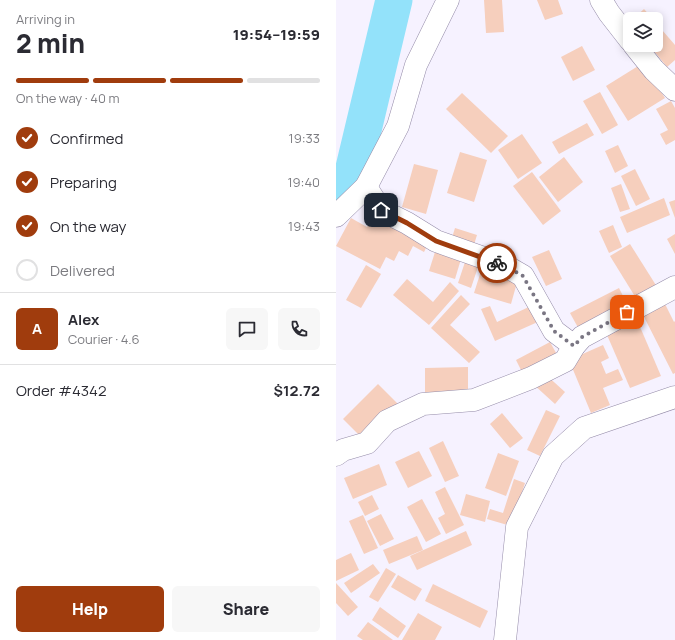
<!DOCTYPE html>
<meta charset="utf-8">
<style>
body{margin:0;font-family:Manrope,sans-serif;background:#f7f7f7;color:#2b2b33;height:100vh;display:flex;flex-direction:column;font-size:15px;white-space:nowrap}
*{box-sizing:border-box;margin:0}
p{font-size:13px;color:#7c7c81}
.icon{flex:none;width:22px;height:22px;fill:none;stroke:currentColor;stroke-width:2;stroke-linecap:round;stroke-linejoin:round}
.map{position:relative;flex:1;overflow:hidden}
.details{display:flex;flex-direction:column;background:#fff;width:336px}
.details>*{flex:none}
.tools{position:absolute;left:287px;top:12px;display:grid;gap:8px}
.tools a{display:grid;place-items:center;width:40px;height:40px;border-radius:6px;background:#fff;box-shadow:0 2px 10px #0003;font-size:20px}
.pin{position:absolute;display:grid;place-items:center;width:34px;height:34px;color:#fff;margin:-17px;border-radius:8px;box-shadow:0 2px 6px #0006}
.courier{position:absolute;display:grid;place-items:center;width:40px;height:40px;margin:-20px;border:3px solid #a03c0d;border-radius:50%;background:#fff;color:#222;box-shadow:0 1px 5px #0007}
.headline em{font-style:normal;font-weight:800}
.headline div{display:flex;flex-direction:column-reverse}
.headline{display:flex;align-items:center;justify-content:space-between;height:68px;padding:0 16px}
h1{font-size:26px;font-weight:800;line-height:30px}
.bar{display:grid;grid-template-columns:repeat(4,1fr);gap:6px 4px;align-content:center;height:48px;padding:0 16px}
.bar i{height:5px;border-radius:3px;background:#e1e1e2}
.bar .active{background:#a03c0d}
.bar p{grid-column:span 4}
.line{display:flex;align-items:center;gap:10px;padding:0 16px;border-top:1px solid #e1e1e2}
.line div{flex:1}
.round{display:grid;place-items:center;flex:none;width:42px;height:42px;border-radius:6px;background:#f7f7f7}
ol{padding:0 16px;list-style:none}
li{display:flex;align-items:center;gap:12px;height:44px}
li p{margin-inline-start:auto}
li .icon{padding:4px;border-radius:50%;background:#a03c0d;color:#fff;stroke-width:4}
li:last-child{color:#7c7c81}
li i{width:22px;height:22px;border:2px solid #e1e1e2;border-radius:50%}
.primary-button{display:flex;gap:8px;margin-top:auto;padding:8px 16px}
.primary-button a{flex:1;height:46px;border-radius:6px;background:#a03c0d;color:#fff;font-size:16px;font-weight:800;line-height:46px;text-align:center}
.primary-button a+a{background:#f7f7f7;color:#2b2b33}
main{display:flex;flex:1;min-height:0}
.map>svg:first-child{display:block}
</style>
<main>
<section class="details">
<div class="headline"><div><h1>2 min</h1><p>Arriving in</p></div><em>19:54–19:59</em></div>
<div class="bar"><i class="active"></i><i class="active"></i><i class="active"></i><i></i><p>On the way · 40 m</p></div>
<ol>
<li><svg class="icon" aria-label="check" viewBox="0 0 24 24"><path d="M5 12l5 5 9-10"/></svg>Confirmed<p>19:33</p></li>
<li><svg class="icon" aria-label="check" viewBox="0 0 24 24"><path d="M5 12l5 5 9-10"/></svg>Preparing<p>19:40</p></li>
<li><svg class="icon" aria-label="check" viewBox="0 0 24 24"><path d="M5 12l5 5 9-10"/></svg>On the way<p>19:43</p></li>
<li><i></i>Delivered</li>
</ol>
<div class="line" style="height:72px"><b class="round" style="background:#a03c0d;color:#fff">A</b><div><b>Alex</b><p>Courier · 4.6</p></div><a class="round"><svg class="icon" aria-label="chat" viewBox="0 0 24 24"><path d="M4 5h16v11H9l-5 4z"/></svg></a><a class="round"><svg class="icon" aria-label="phone" viewBox="0 0 24 24"><path d="M5 4h4l2 5-3 2q2 4 5 5l2-3 5 2v4C11 20 4 13 5 4z"/></svg></a></div>
<div class="line" style="height:52px"><div>Order #4342</div><b>$12.72</b></div>
<div class="primary-button"><a>Help</a><a>Share</a></div>
</section>
<div class="map">
<svg width="339" height="640" viewBox="0 0 339 640">
<rect width="100%" height="100%" fill="#f6f2ff"/>
<g fill="none" stroke-linecap="round" stroke-linejoin="round">
<!-- river -->
<polyline stroke="#93e2fa" stroke-width="37" points="0,202 12,193 58,0"/>
</g>
<!-- building -->
<g fill="#f6cfbd">
<polygon points="148,0 166,0 168,32 150,33"/>
<polygon points="201,0 222,0 227,14 209,20"/>
<polygon points="308,9 317,19 297,19"/>
<polygon points="320,23 339,45 339,60 331,67 313,45 320,45"/>
<polygon points="246,46 259,70 237,81 225,57"/>
<polygon points="307,63 329,98 292,121 270,86"/>
<polygon points="264,92 282,125 266,134 247,101"/>
<polygon points="126,93 172,136 155,153 110,109"/>
<polygon points="335,101 339,108 339,140 330,145 324,134 332,130 320,109"/>
<polygon points="251,123 258,135 223,154 216,142"/>
<polygon points="186,134 206,163 182,179 162,150"/>
<polygon points="282,145 292,166 279,173 269,151"/>
<polygon points="124,152 151,160 138,202 111,193"/>
<polygon points="228,157 247,182 222,202 203,177"/>
<polygon points="78,164 102,170 90,214 66,207"/>
<polygon points="299,169 314,199 300,206 285,176"/>
<polygon points="196,172 225,211 207,225 177,186"/>
<polygon points="285,184 294,209 284,212 275,188"/>
<polygon points="328,198 334,215 291,233 284,217"/>
<polygon points="339,200 339,218 333,202"/>
<polygon points="36,217 91,246 88,252 77,246 72,256 63,251 58,261 50,257 44,269 0,246 15,218 31,227"/>
<polygon points="277,225 286,247 273,253 263,231"/>
<polygon points="119,228 141,235 137,248 115,241"/>
<polygon points="339,234 339,254 331,239"/>
<polygon points="294,244 323,290 303,303 274,256"/>
<polygon points="213,250 226,279 210,286 196,257"/>
<polygon points="99,252 125,259 119,279 93,271"/>
<polygon points="130,259 143,264 135,288 122,283"/>
<polygon points="30,265 45,274 25,308 10,300"/>
<polygon points="146,268 182,279 175,304 138,293"/>
<polygon points="71,279 97,302 114,282 123,291 93,325 57,295"/>
<polygon points="283,288 293,308 245,333 234,313"/>
<polygon points="125,295 134,304 114,325 144,352 133,363 95,328"/>
<polygon points="326,298 338,322 339,321 339,373 337,374 304,309"/>
<polygon points="197,305 204,321 159,341 145,309 154,306 161,322"/>
<polygon points="299,315 325,376 294,388 268,328"/>
<polygon points="214,342 224,360 189,378 180,360"/>
<polygon points="267,345 273,358 265,362 270,374 282,369 287,380 267,388 274,405 255,413 233,360"/>
<polygon points="132,367 132,394 89,395 89,368"/>
<polygon points="208,373 229,392 219,404 197,384"/>
<polygon points="42,384 63,405 28,440 7,419"/>
<polygon points="210,410 224,416 204,456 191,450"/>
<polygon points="166,413 187,438 174,448 154,424"/>
<polygon points="107,441 123,476 109,482 93,448"/>
<polygon points="83,451 96,476 72,488 59,462"/>
<polygon points="162,453 183,461 170,496 149,488"/>
<polygon points="43,464 51,485 17,499 8,478"/>
<polygon points="178,479 189,483 175,526 151,519 154,509 167,513"/>
<polygon points="109,487 128,525 110,534 102,518 109,514 99,492"/>
<polygon points="130,494 154,501 149,522 124,515"/>
<polygon points="36,495 43,509 29,516 22,502"/>
<polygon points="86,499 105,534 90,542 71,507"/>
<polygon points="45,514 58,539 44,546 31,521"/>
<polygon points="27,515 42,548 28,554 13,521"/>
<polygon points="130,531 136,545 81,570 74,556"/>
<polygon points="81,536 87,550 53,564 47,550"/>
<polygon points="15,553 23,570 0,581 0,560"/>
<polygon points="37,564 44,573 15,593 8,583"/>
<polygon points="50,568 60,574 42,602 33,597"/>
<polygon points="62,575 86,589 79,601 55,587"/>
<polygon points="0,583 22,607 12,616 0,603"/>
<polygon points="97,584 152,611 144,628 89,601"/>
<polygon points="44,607 70,626 62,638 36,620"/>
<polygon points="82,613 106,627 99,640 66,640"/>
<polygon points="32,622 57,640 27,640 21,636"/>
</g>
<g fill="none" stroke-linecap="round" stroke-linejoin="round">
<!-- street casing -->
<g stroke="#958ca9" stroke-width="23">
<g id="street">
<polyline points="265,0 273,13 294,40"/>
<polyline points="298,45 318,70 339,90"/>
<polyline points="30,187 45,210 71,223 100,241 168,265 187,276 218,331 238,346"/>
<polyline points="0,455 7,450 31,443 51,421 87,404 138,400 195,378 229,361 238,346 246,337 339,287"/>
<polyline points="169,640 181,527 217,456 248,428 339,397"/>
</g>
</g>
<!-- secondary casing -->
<g stroke="#958ca9" stroke-width="23">
<polyline id="secondary" points="0,216 30,187 62,126 80,65 112,0"/>
</g>
<!-- street -->
<use href="#street" stroke="#fff" stroke-width="22"/>
<!-- secondary -->
<use href="#secondary" stroke="#fff" stroke-width="22"/>
</g>
<g fill="none" stroke-linecap="round" stroke-linejoin="round">
<!-- done -->
<polyline stroke="#7a7683" stroke-width="4" stroke-dasharray="0 7.2" points="161,263 168,265 187,276 218,331 238,346 246,337 291,312"/>
<!-- route -->
<polyline stroke="#a03c0d" stroke-width="5" points="45,210 71,223 100,241 161,263"/>
</g>
</svg>
<div class="tools">
<a><svg class="icon" aria-label="layers" viewBox="0 0 24 24"><path d="M12 4l9 5-9 5-9-5zM3 14l9 5 9-5"/></svg></a>
</div>
<div class="pin" style="left:291px;top:312px;background:#ea580c"><svg class="icon" aria-label="bag" viewBox="0 0 24 24"><path d="M5 8h14l-1 12H6zM9 8a3 3 0 0 1 6 0"/></svg></div>
<div class="pin" style="left:45px;top:210px;background:#1f2937"><svg class="icon" aria-label="home" viewBox="0 0 24 24"><path d="M3 11l9-7 9 7M6 9v11h12V9"/></svg></div>
<div class="courier" style="left:161px;top:263px"><svg class="icon" aria-label="bike" viewBox="0 0 24 24"><circle cx="6" cy="16" r="4"/><circle cx="18" cy="16" r="4"/><path d="M6 16l4-8h5l3 8M10 8l3 8H6M13 5h3"/></svg></div>
</div>
</main>
